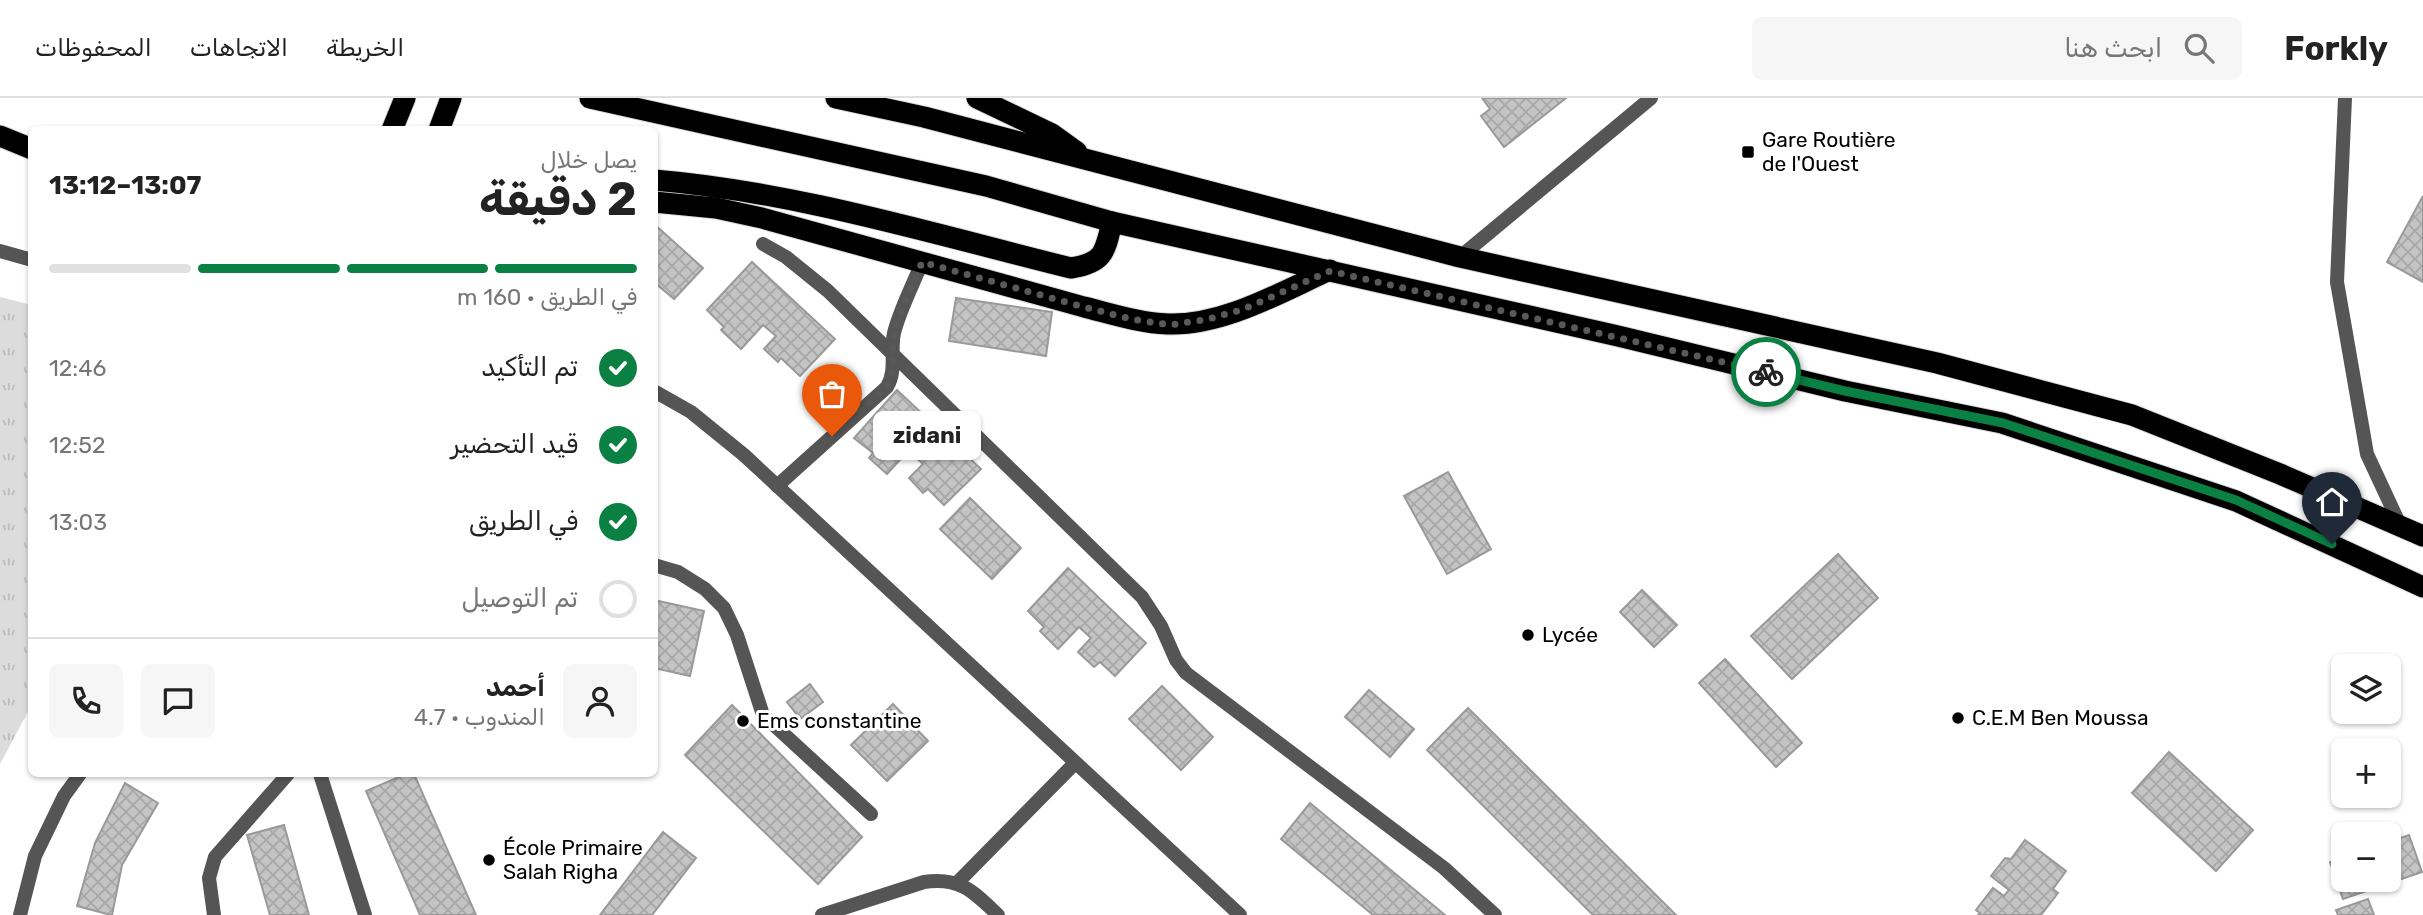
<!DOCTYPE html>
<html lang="ar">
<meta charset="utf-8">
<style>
body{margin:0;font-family:Rubik,"Noto Naskh Arabic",sans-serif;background:#f6f6f6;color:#222;direction:rtl;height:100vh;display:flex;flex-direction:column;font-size:26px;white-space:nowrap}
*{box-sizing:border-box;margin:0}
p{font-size:23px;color:#767676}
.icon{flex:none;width:38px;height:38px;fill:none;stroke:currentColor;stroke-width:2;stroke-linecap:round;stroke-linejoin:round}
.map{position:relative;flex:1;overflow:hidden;direction:ltr}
.details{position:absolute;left:28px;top:28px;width:630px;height:651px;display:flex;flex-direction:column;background:#fff;border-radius:10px;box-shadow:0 2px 5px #0004;direction:rtl}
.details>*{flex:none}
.controls{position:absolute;left:2331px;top:556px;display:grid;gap:14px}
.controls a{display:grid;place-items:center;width:70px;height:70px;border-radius:10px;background:#fff;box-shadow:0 2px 5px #0004;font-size:35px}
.pin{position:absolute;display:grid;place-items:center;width:60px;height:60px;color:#fff;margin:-72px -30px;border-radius:50% 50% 50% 0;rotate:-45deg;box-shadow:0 0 7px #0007}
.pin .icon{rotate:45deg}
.courier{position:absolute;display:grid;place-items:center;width:70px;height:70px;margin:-35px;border:5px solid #0b8043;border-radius:50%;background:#fff;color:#222;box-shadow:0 2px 9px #0007}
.bubble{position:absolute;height:49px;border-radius:10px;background:#fff;box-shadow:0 2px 5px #0004;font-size:23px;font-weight:700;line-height:49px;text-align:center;direction:rtl}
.overview em{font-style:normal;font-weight:700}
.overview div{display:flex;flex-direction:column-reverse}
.overview{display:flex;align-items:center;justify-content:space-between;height:119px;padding:0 21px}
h1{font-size:46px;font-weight:700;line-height:52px}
.bar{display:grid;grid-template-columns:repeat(4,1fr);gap:10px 7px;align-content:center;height:84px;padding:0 21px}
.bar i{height:9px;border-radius:5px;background:#e0e0e0}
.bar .active{background:#0b8043}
.bar p{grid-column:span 4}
.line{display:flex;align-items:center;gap:18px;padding:0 21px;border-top:2px solid #e0e0e0}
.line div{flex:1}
.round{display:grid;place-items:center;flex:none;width:74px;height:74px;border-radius:10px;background:#f6f6f6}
ol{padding:0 21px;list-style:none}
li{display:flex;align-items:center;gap:21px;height:77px}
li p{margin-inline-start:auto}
li .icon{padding:7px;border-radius:50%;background:#0b8043;color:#fff;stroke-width:4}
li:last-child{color:#767676}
li i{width:38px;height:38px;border:4px solid #e0e0e0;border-radius:50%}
header{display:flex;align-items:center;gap:42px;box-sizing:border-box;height:98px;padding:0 35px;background:#fff;border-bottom:2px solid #e0e0e0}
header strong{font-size:33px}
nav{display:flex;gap:38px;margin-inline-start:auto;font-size:24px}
.search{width:490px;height:63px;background:#f6f6f6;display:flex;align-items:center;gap:18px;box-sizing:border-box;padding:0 24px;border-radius:10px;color:#767676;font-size:26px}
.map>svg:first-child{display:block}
</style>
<header>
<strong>Forkly</strong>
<div class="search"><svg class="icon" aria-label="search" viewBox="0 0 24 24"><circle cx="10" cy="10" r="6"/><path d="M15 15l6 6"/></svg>ابحث هنا</div>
<nav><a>الخريطة</a><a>الاتجاهات</a><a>المحفوظات</a></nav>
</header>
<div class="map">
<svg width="2423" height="817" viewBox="0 0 2423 817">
<defs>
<pattern id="grass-tufts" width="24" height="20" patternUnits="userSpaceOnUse" patternTransform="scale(1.75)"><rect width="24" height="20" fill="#dcdcdc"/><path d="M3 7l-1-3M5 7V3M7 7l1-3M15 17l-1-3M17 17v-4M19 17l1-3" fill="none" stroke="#bbb"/></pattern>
<pattern id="building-cross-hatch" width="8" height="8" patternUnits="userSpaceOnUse" patternTransform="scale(1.75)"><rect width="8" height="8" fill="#c4c4c4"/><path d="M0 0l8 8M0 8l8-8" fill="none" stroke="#a7a7a7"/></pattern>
</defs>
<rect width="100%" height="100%" fill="#fff"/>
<!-- grass -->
<polygon fill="url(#grass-tufts)" points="0,199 32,207 31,608 0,666"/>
<!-- building -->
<g fill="url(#building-cross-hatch)" stroke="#999" stroke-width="2">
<polygon points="1482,0 1566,0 1504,49 1481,18 1490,11"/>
<polygon points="2423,98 2423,184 2387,164"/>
<polygon points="654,126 703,170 674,201 654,184"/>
<polygon points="752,164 835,241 800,278 781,260 778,264 764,251 776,238 763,227 741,251 721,232 724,229 707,212"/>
<polygon points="956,200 1052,214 1046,258 949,243"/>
<polygon points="897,292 981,371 944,407 928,391 923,395 909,380 923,366 908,353 887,376 869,360 873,355 854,340"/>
<polygon points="1448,374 1491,451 1447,476 1404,398"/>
<polygon points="970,400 1021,450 992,481 940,431"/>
<polygon points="1838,456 1878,500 1792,581 1751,538"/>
<polygon points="1068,470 1146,545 1115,578 1100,564 1094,569 1078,554 1091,540 1079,529 1058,551 1040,533 1044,529 1028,513"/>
<polygon points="1642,492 1677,527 1654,549 1620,514"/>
<polygon points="654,502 704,513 690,578 654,570"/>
<polygon points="1725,561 1802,645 1776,669 1699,585"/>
<polygon points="810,586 823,604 800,621 787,604"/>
<polygon points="1162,588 1213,639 1181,672 1129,621"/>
<polygon points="1369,592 1414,631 1390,659 1345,619"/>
<polygon points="893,606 928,643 887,683 851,647"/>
<polygon points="732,607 862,739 818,786 685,657"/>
<polygon points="1468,610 1676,817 1593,817 1427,652"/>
<polygon points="2169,654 2253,732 2216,773 2132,695"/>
<polygon points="406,676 414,676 476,817 420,817 366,693"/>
<polygon points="125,685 158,705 122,767 112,817 111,817 77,808 95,745"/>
<polygon points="1310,705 1445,817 1373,817 1281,741"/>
<polygon points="284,727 309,817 270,817 247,737"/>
<polygon points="663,734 696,760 652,817 600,817"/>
<polygon points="2409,737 2422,774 2343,801 2330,764 2343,759 2343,782 2389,782 2389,744"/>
<polygon points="2025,742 2066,773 2053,791 2058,795 2041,817 1978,817 1980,815 1976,812 1993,790 2004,798 2009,792 1991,778 2005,760 2011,761"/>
<polygon points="2368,801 2374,817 2338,817 2336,812"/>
</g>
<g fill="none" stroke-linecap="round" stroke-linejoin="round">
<!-- highway casing -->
<g stroke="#dbdbdb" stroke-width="23">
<g id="highway">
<polyline points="590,0 986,88 1112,124 1618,238 1845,293 2002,325 2236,403 2423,489"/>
<polyline points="836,0 924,19 1460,159 1937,265 2132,317 2280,376 2423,438"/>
<polyline points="977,0 1052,36 1077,54"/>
<polyline points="392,32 405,0"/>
<polyline points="439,32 451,0"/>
<polyline points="0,38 32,51"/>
<path d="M654 82C797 94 933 136 1071 170 1104 165 1105 154 1112 124"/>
<path d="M654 104 716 110 762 120 1084 209C1112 216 1140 225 1168 226 1223 228 1281 194 1330 172"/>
</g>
</g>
<!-- street -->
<g stroke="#555" stroke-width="14">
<polyline points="2345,0 2337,184 2367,356 2400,427"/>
<polyline points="763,146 786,159 828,193 1142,499 1161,528 1176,562 1186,575 1444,770 1495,817"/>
<polyline points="0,153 32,162"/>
<polyline points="1460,159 1651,0"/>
<polyline points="654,293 691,314 744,357 1240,817"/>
<path d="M777 388 887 289C897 272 890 254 894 235 900 211 913 187 922 164"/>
<polyline points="654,467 678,474 705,491 724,510 737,537 763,617 871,716"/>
<polyline points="320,676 365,817"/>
<polyline points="958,784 1075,665"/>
<polyline points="20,817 35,758 64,698 80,676"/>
<polyline points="214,817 209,780 215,759 288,676"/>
<path d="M822 817 924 784C960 779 973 793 998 817"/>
</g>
<!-- highway -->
<use href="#highway" stroke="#000" stroke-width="21"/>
</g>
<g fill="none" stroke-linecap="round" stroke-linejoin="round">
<!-- done -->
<path stroke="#595959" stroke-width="7" stroke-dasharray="0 12.6" d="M832 338 887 289C897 272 890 254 894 235 900 211 913 187 922 164L1084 209 1131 221 1170 227 1209 221 1244 211 1330 173 1766 274"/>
<!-- route -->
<polyline stroke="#0b8043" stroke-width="9" points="1766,274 1845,293 2003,325 2236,402 2332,446"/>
</g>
<!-- markers -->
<g fill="#000" stroke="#fff" stroke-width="2.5">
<rect x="1741" y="47" width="14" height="14" rx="3.5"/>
<circle cx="1528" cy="537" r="7"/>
<circle cx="1958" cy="620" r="7"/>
<circle cx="743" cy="623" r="7"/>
<circle cx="489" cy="762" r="7"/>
</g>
<g text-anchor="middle" stroke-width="6" stroke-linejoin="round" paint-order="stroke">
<!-- poi labels -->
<g font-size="21" fill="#000" stroke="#fff" text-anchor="start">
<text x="1762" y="49">Gare Routière<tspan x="1762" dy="24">de l'Ouest</tspan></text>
<text x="1542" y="544">Lycée</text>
<text x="1972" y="627">C.E.M Ben Moussa</text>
<text x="757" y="630">Ems constantine</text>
<text x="503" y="757">École Primaire<tspan x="503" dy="24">Salah Righa</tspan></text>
</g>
</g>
</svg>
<div class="controls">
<a><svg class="icon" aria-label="layers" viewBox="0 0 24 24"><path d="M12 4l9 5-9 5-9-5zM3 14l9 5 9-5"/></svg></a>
<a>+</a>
<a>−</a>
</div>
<div class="pin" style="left:832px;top:338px;background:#ea580c"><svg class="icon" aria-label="bag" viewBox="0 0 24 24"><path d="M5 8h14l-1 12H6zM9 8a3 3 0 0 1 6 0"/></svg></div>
<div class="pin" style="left:2332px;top:446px;background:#1f2937"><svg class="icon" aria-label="home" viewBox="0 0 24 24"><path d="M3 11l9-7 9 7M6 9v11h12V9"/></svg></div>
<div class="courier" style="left:1766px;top:274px"><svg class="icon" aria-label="bike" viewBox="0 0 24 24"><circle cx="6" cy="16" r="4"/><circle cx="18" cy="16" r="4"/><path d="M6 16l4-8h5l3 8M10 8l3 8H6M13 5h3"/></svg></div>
<div class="bubble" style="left:873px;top:313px;width:108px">zidani</div>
<section class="details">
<div class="overview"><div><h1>2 دقيقة</h1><p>يصل خلال</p></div><em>13:07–13:12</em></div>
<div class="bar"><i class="active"></i><i class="active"></i><i class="active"></i><i></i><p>في الطريق · 160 m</p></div>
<ol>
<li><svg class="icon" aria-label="check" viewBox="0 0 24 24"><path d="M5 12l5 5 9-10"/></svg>تم التأكيد<p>12:46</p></li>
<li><svg class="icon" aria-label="check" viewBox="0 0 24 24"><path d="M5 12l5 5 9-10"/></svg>قيد التحضير<p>12:52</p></li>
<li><svg class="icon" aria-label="check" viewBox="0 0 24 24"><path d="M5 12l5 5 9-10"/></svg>في الطريق<p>13:03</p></li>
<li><i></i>تم التوصيل</li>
</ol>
<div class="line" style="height:126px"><a class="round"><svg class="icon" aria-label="person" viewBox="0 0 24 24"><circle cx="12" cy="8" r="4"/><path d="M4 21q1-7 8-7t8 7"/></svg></a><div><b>أحمد</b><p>المندوب · 4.7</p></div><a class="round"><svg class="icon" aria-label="chat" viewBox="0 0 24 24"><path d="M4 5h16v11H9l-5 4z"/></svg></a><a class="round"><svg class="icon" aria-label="phone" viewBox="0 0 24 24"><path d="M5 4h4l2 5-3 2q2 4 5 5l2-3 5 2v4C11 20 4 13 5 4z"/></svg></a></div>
</section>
</div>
